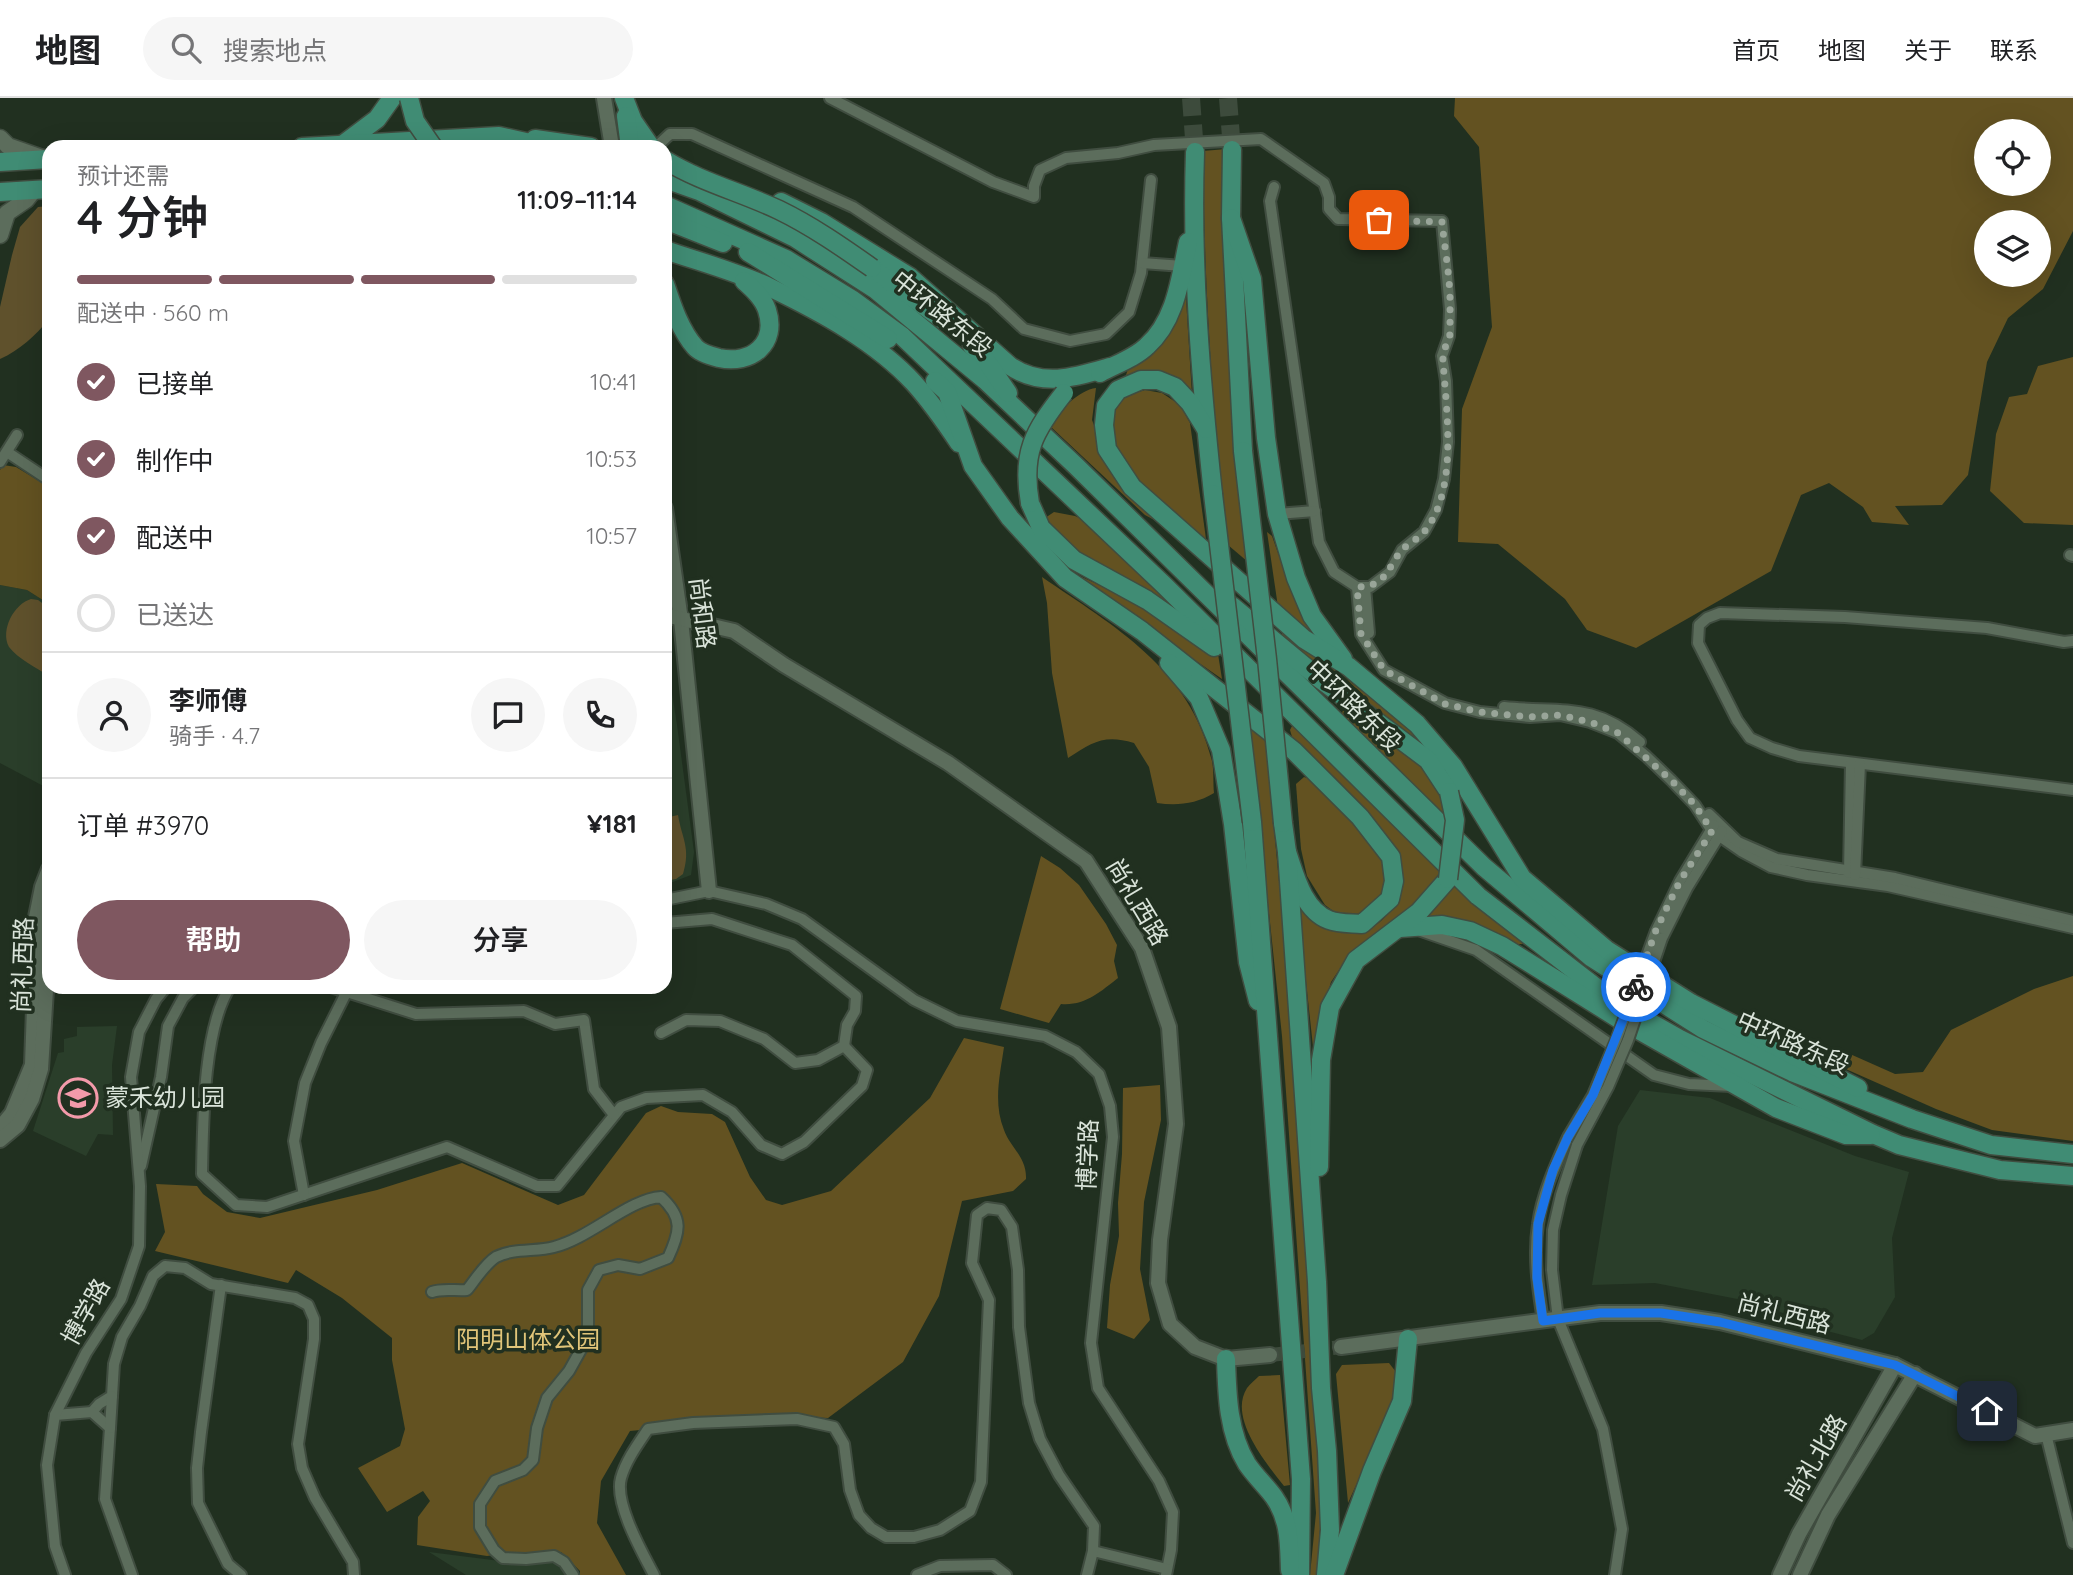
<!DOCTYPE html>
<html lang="zh">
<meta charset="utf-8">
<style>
body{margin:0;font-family:Quicksand,"Noto Sans SC",sans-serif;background:#f6f6f6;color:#202124;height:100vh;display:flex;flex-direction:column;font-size:26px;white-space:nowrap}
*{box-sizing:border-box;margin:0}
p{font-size:23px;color:#757577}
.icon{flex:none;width:38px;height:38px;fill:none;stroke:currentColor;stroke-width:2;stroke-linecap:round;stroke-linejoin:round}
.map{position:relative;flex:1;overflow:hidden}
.sheet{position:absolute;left:42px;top:42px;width:630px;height:854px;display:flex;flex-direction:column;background:#fff;border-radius:21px;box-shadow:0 7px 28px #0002}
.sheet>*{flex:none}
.fabs{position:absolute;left:1974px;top:21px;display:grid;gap:14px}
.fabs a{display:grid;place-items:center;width:77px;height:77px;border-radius:50%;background:#fff;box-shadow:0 7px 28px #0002;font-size:35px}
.pin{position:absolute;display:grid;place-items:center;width:60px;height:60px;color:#fff;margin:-30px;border-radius:14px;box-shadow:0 4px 10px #0006}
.courier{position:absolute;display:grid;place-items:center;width:70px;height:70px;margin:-35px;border:5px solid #1a73e8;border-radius:50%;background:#fff;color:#222;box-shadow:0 2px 9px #0007}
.overview em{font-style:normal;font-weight:600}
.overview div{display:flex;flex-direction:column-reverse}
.overview{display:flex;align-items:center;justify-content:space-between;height:119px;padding:0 35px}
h1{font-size:46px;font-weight:600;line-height:52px}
.bar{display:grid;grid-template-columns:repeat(4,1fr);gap:10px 7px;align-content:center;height:84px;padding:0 35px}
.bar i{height:9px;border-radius:5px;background:#e0e0e0}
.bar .selected{background:#7f5760}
.bar p{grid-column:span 4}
.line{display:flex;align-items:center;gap:18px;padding:0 35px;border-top:2px solid #e0e0e0}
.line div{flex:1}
.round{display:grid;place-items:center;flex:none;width:74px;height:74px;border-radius:37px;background:#f6f6f6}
ol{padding:0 35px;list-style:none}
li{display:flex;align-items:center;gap:21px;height:77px}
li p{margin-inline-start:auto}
li .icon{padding:7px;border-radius:50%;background:#7f5760;color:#fff;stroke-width:4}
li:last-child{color:#757577}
li i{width:38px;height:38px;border:4px solid #e0e0e0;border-radius:50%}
.primary-button{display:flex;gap:14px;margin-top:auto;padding:14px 35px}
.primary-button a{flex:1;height:80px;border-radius:42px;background:#7f5760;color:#fff;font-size:28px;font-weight:600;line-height:80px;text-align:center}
.primary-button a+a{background:#f6f6f6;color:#202124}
header{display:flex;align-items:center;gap:42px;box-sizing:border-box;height:98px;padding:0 35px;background:#fff;border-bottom:2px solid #e0e0e0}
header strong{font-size:33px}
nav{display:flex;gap:38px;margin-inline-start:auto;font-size:24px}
.search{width:490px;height:63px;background:#f6f6f6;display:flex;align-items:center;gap:18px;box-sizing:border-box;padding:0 24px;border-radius:38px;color:#757577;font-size:26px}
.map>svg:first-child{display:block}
</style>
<header>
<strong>地图</strong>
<div class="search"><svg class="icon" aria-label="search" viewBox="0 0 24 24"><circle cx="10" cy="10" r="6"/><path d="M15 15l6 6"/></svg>搜索地点</div>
<nav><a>首页</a><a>地图</a><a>关于</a><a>联系</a></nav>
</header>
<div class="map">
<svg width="2073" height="1477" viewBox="0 0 2073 1477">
<rect width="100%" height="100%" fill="#213020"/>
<!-- built -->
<g fill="#2a3e2a">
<polygon points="0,487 27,492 49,506 49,691 0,665"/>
<polygon points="665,566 668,570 677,627 694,754 691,777 665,787"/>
<polygon points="117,928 112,967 113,1037 98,1036 86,1058 33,1033 58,955 64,954 64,941 77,938 77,929"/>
<polygon points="1640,992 1710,1000 1855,1058 1909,1074 1892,1140 1895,1199 1874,1235 1862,1242 1827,1233 1758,1205 1655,1185 1592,1187 1618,1028"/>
<polygon points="429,1454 532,1467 545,1463 559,1467 567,1477 466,1477"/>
</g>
<!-- green -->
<g fill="#5f512c">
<path d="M49 108V221C35 238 20 252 0 261V209L12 157 20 129 38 109Z"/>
<path d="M31 501 38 502 49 510V578C37 570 18 561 9 549 0 532 14 506 31 501Z"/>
<path d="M678 717C682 741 691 750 683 776L676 781 665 783V720Z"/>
</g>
<!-- forest -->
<g fill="#635221" fill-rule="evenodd">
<path d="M1455 0H2073V133L2043 191 2008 220 1987 264 1968 377 1942 407 1895 408 1909 427 1872 424 1863 409 1829 385 1801 397 1771 473 1636 550 1587 532 1565 501 1498 446 1458 444 1462 311 1492 229 1479 49 1454 18ZM1986 33H2039V86H1986ZM1986 124H2039V177H1986Z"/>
<path d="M1226 51 1248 464 1228 447C1212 316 1204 185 1203 53Z"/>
<polygon points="1186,200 1192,297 1177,279 1148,273 1126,277 1129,268 1172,227"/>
<polygon points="2073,259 2073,427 2024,425 1990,393 1996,336 2009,299 2027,296 2038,268"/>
<path d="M1096 290 1092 322 1104 354 1160 425 1145 417 1051 329C1058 313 1079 292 1096 290Z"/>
<polygon points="1145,292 1162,295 1180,307 1190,325 1206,441 1202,442 1157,404 1131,374 1111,344 1111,315 1125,298"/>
<polygon points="3,367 16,369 49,389 49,506 27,492 0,487 0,372"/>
<path d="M1054 414 1075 418 1091 425 1176 510C1130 488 1069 466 1045 420Z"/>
<path d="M1267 434 1272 438C1285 477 1303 512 1324 547L1278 509Z"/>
<polygon points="1064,471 1157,513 1218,556 1222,581"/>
<path d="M1042 479C1115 529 1189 570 1212 663 1214 673 1213 685 1214 695 1196 706 1177 708 1157 705L1149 669 1134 645C1104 636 1093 644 1068 660L1052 575 1047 505Z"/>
<polygon points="1282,531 1410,630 1420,644 1407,638 1282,545"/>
<polygon points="1343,612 1426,668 1441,688 1448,721 1342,616"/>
<polygon points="1249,626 1265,635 1291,911 1314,1274 1323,1384 1317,1477 1310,1477 1316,1415 1282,938"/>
<path d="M1293 626 1444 770 1434 790 1389 827 1351 854 1331 884 1318 928 1317 956 1314 958 1298 809C1330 837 1381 848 1396 798 1401 784 1403 770 1396 756 1393 749 1386 741 1381 734 1357 698 1326 670 1293 642L1290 632Z"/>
<polygon points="1304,679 1316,683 1383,761 1387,781 1380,804 1361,817 1340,818 1325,807 1307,778 1301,751 1296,686"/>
<path d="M1041 758 1060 770 1079 787 1106 826 1117 847 1114 863 1118 880C1100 894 1085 908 1061 906L1049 925 1000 911Z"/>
<polygon points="1453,779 1523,846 1515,846 1473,825 1424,817"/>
<polygon points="2073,878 2073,1043 1992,1032 1936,1011 1839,968 1850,956 1895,976 1923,974 1951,932 2034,891"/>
<path d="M964 940 1004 949C1000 977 993 1005 1004 1032 1011 1051 1027 1059 1026 1081L1013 1093 962 1103 939 1198 903 1264 828 1320 783 1318 630 1333 601 1383 597 1425 626 1477H580V1473L561 1454H517L487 1458 417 1447 418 1419 430 1403 423 1393 387 1414 358 1370 400 1348 405 1331 392 1262V1240L342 1200 296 1172 288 1185 155 1153 165 1134 156 1086 197 1088 203 1096 227 1114 260 1120 377 1092 462 1065 558 1107 584 1097 646 1015 661 1008 678 1014 712 1016 725 1024 750 1079 766 1102 782 1107 831 1093 930 1000Z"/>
<polygon points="1160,987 1161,1022 1144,1104 1140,1171 1150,1222 1134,1241 1107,1230 1110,1187 1119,1138 1118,1105 1122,1056 1123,990"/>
<polygon points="1389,1265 1396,1274 1395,1301 1348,1405 1336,1276 1342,1267"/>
<path d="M1280 1277 1290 1387 1284 1388C1266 1365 1228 1320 1247 1290 1250 1286 1255 1282 1259 1278Z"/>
</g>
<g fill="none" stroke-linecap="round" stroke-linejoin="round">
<!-- tertiary-tunnel -->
<polyline stroke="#3d4b3c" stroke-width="14" stroke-dasharray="14 7" stroke-linecap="butt" points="1270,1257 1341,1249"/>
<!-- trunk-tunnel -->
<g stroke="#3d4b3c" stroke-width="18" stroke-dasharray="18 9" stroke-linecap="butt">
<polyline points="1191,0 1195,54"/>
<polyline points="1228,0 1232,52"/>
</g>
<!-- minor casing -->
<g stroke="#404d40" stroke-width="14">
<g id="minor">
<polyline points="830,0 993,84 1034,99 1034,88 1040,72 1066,60 1118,55 1154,47 1261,41 1324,85 1329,99 1329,111 1338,121 1442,123 1450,211 1449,238 1442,258 1446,283 1448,344 1444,381 1436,412 1424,434 1402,452 1390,474 1370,489 1357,489 1334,474 1319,444 1270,103 1274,89"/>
<polyline points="656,49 670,36 692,36 853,109 992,201 1024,231 1070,243 1106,236 1129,214 1141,175 1151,82"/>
<polyline points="1142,165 1183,168"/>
<polyline points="7,354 49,382"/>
<polyline points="0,364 17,337"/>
<polyline points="1277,416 1315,413"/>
<polyline points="2070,457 2073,458"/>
<polyline points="1357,489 1361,536 1384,572 1445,605 1480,614 1530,619 1560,617 1590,624 1618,635 1646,658 1671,682 1695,707 1712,733 1741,753 1771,769 1807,777 1888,788 2073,830"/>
<polyline points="1365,489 1369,535"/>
<polyline points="2073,543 2064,544 1987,530 1845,519 1720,515 1707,520 1699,527 1698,545 1737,622 1750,640 1772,650 1799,658 2073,692"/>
<path d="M1504 609C1560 615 1593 603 1640 644"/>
<polyline points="1709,716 1738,744 1777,761 1895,780 2073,823"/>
<polyline points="1849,775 1851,665"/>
<polyline points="1855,777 1860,666"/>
<polyline points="665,802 709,793 766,806 802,821 914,902 957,923 1045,938 1076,954 1099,976 1110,1008 1113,1039 1091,1245 1098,1290 1159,1383 1173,1414 1171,1452 1166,1477"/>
<polyline points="1421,833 1476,852 1654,977 1689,986 1732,988"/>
<polyline points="1656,833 1680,783 1714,727"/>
<polyline points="1662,840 1687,790 1722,733"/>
<path d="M230 889C203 931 203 1025 202 1076L236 1107 267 1109 447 1049 537 1088H557L621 1009 646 1000 703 997 732 1014 761 1047 782 1056 804 1044 862 988 867 972 844 948"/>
<polyline points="331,889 416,916 524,913 555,926 584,922 594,991 614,1017"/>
<polyline points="661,935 686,922 720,923 764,941 795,965 818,962 844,948 847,927 855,913 856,898 792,847 712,821 665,825"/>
<polyline points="1577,1047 1561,1097 1553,1132 1552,1172 1558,1221 1603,1331 1622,1431 1615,1477"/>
<polyline points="141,1068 161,979 168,928 183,900 194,889"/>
<polyline points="304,1097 294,1043 305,985 321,945 346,895"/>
<polyline points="221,1187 201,1334 197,1370 198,1405 228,1466 241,1477"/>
<path d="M432 1194C442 1190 456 1193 467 1192 475 1182 485 1166 496 1159 513 1150 536 1154 554 1149 590 1140 629 1101 661 1099 684 1120 680 1134 668 1160L640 1171 618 1167 599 1172 588 1192V1239L569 1273 547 1300 537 1330 533 1362 523 1372 495 1383 480 1406V1429L494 1452 503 1460 526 1461 554 1458 564 1464 573 1477"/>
<path d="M1543 1223C1538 1191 1533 1158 1538 1126 1542 1096 1556 1066 1568 1039"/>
<polyline points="92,1314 99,1306 112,1298 114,1266 122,1239 140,1208 153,1178 165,1168 185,1170 211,1186 295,1200 308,1207 314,1221 314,1241 298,1346 302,1370 315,1400 353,1464 354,1477"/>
<polyline points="55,1317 92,1314 110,1330 105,1401 132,1477"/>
<polyline points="110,1330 112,1298"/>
<polyline points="2046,1336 2073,1445"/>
<polyline points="1093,1453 1167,1471"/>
<polyline points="65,1477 55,1448 47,1367 55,1317 86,1255 121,1201 139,1148 140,1088 131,979 139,934 156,901 166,889"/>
<path d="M654 1477C642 1454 614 1405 621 1380 626 1362 638 1346 648 1331L693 1325 797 1321 834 1329 844 1346 850 1392 859 1417 871 1430 886 1439H914L940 1432 970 1413 981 1384 989 1202 972 1165 977 1117 987 1110 1001 1112 1012 1129 1018 1172 1019 1229 1029 1305 1040 1341 1059 1377 1094 1428 1093 1453 1087 1477"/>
<polyline points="917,1477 940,1468 993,1467 1006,1477"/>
</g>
</g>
<!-- tertiary casing -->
<g stroke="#404d40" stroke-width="18">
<g id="tertiary">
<polyline points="604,0 612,49"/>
<polyline points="665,410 681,522 709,793"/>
<polyline points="665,517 734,533 784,567 948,665 1086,763 1142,850 1169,929 1176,1026 1160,1142 1158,1185 1170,1226 1195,1249 1226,1261 1270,1257"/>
<polyline points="0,1030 12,1015 32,967 35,882 33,834 42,789 49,771"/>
<polyline points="0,1042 18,1027 32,1001 41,971 47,876 43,843 49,806"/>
<polyline points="1341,1249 1600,1215 1661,1215 1720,1224 1895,1267 2035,1338 2073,1332"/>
<polyline points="1780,1477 1799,1436 1895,1267"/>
<polyline points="1800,1477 1828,1417 1915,1276"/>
</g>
</g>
<!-- secondary casing -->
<g stroke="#404d40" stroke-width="19">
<g id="secondary">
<polyline points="0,40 8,48 45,61"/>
<polyline points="0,137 7,115 26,102 34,92"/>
</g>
</g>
<!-- trunk casing -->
<g stroke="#404d40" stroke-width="21">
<g id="trunk">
<polyline points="624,0 633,23 651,49"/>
<polyline points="626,18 630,49"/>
<polyline points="535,41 591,49"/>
<polyline points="345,45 377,21 392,0"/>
<polyline points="302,49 499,38 548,49"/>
<polyline points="1232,52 1231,120 1243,353"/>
<path d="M1195 54C1191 168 1201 283 1213 396"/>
<polyline points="0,64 49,61"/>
<polyline points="665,81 699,93 795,140 876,192 985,282 1075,367 1484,769 1592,860 1703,931 1792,974 1912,1021 1991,1047 2073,1056"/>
<polyline points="0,94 49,91"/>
<path d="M781 104 821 124 910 179 1010 268C1043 290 1076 279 1110 269"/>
<polyline points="665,107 786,161 853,202 902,238 1163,486 1478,798 1619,907 1680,941 1873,1036 1899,1047 2000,1072 2073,1078"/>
<polyline points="1231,120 1252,181 1266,340 1277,416 1296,480 1312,518 1343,561"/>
<polyline points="665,122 723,145"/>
<path d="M665 152C700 164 738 174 771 190 821 214 876 244 914 285 931 304 945 324 959 345"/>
<polyline points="748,154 888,241"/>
<polyline points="872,170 943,222"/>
<path d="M665 186C672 207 680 232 695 249 700 255 711 258 719 260 751 267 778 246 767 212 763 200 753 191 744 183"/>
<polyline points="972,248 983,258 1008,295"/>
<path d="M1100 275C1114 267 1135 260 1147 248 1176 222 1180 181 1188 144"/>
<path d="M935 283 947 294 973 368 1010 420 1065 480 1142 533 1294 653 1360 719 1391 759 1394 783 1390 801 1362 826C1351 825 1339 826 1329 822 1303 812 1295 777 1287 754"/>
<polyline points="1206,331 1190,305 1175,289 1158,282 1141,282 1118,292 1106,308 1104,327 1107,351 1132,389 1304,541 1349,569 1417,626 1453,668 1522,780 1607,852 1691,905 1858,990"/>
<polyline points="1030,405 1041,430 1074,462 1147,502 1214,549"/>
<polyline points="1232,508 1320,581 1428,662 1449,694"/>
<polyline points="1169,565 1199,600 1221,652 1233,726 1248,864 1258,903"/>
<polyline points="1252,724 1301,1381 1300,1477"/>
<polyline points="1283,725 1287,754 1317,1184 1321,1290 1327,1353 1330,1432 1326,1477"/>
<polyline points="1400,830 1442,827 1470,833 1502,848 1619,921 1776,1010 1846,1037 1871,1037"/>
<polyline points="1319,1069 1321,962 1330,909 1356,862 1419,814 1448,781"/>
<path d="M1226 1261C1227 1296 1228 1335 1247 1366 1255 1378 1266 1388 1274 1399 1290 1422 1289 1446 1290 1472"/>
<polyline points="1334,1477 1372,1373 1402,1303 1408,1241"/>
</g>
</g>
<!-- minor -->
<use href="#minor" stroke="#5c6d5c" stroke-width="10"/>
<!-- tertiary -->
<use href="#tertiary" stroke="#5c6d5c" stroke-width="14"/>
<!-- secondary -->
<use href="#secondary" stroke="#5c6d5c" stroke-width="16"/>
<!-- trunk -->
<use href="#trunk" stroke="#408c74" stroke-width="18"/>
<!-- minor-bridge casing -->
<g stroke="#404d40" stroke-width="14" stroke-linecap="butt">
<g id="minor-bridge">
<polyline points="1568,1039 1593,997 1617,940 1656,833"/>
<polyline points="1577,1047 1608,989 1628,942 1662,840"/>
</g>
</g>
<!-- trunk-bridge casing -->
<g stroke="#404d40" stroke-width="21" stroke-linecap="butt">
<g id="trunk-bridge">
<polyline points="409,0 415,23 433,49"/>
<path d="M665 62C701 84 741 94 779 112 812 128 842 149 872 170"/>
<polyline points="1243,353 1267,561 1283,725"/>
<polyline points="1213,396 1252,724"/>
<path d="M1030 405C1021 355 1034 333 1064 295"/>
<polyline points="1448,781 1455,722 1449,694"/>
</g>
</g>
<!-- minor-bridge -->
<use href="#minor-bridge" stroke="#5c6d5c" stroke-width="10"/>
<!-- trunk-bridge -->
<use href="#trunk-bridge" stroke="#408c74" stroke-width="18"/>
</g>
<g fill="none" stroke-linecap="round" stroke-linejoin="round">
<!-- done -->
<path stroke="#99a599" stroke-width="7" stroke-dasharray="0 12.6" d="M1379 122 1442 124C1445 153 1451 184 1450 214 1450 221 1450 229 1450 236 1448 245 1442 253 1443 262 1446 311 1459 392 1424 434 1418 441 1409 445 1403 451 1387 468 1388 489 1357 489L1361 536 1384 572 1445 606 1480 614 1530 619 1560 617 1590 624 1618 635 1671 682 1695 707 1712 733 1680 783 1656 832 1636 889"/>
<!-- route -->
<polyline stroke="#1a73e8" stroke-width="9" points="1636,889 1593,997 1568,1039 1553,1072 1538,1126 1537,1180 1543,1223 1600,1215 1661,1215 1720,1224 1895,1267 1987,1313"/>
</g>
<!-- icons -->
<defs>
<g id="school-ring" transform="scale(2.0125)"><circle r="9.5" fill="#213020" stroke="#f39aaa" stroke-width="1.5"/><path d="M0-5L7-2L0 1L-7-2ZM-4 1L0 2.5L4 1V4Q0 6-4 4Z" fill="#f39aaa"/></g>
</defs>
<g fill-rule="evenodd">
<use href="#school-ring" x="78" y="1000"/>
</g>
<g text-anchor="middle" stroke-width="7" stroke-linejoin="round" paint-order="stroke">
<!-- street labels -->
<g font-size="24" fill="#dae4da" stroke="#213020">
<text transform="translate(942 216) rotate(39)" y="8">中环路东段</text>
<text transform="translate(702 515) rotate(83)" y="8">尚和路</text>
<text transform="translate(1354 608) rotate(44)" y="8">中环路东段</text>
<text transform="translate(1137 804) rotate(59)" y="8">尚礼西路</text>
<text transform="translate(23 867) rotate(-88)" y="8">尚礼西路</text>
<text transform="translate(1793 945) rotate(24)" y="8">中环路东段</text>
<text transform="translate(1088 1057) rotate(-88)" y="8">博学路</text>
<text transform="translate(86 1214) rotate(-61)" y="8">博学路</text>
<text transform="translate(1784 1216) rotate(14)" y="8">尚礼西路</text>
<text transform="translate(1816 1360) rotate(-60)" y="8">尚礼北路</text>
</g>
<!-- poi labels -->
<g font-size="24" fill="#dae4da" stroke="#213020" text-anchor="start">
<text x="105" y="1008">蒙禾幼儿园</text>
</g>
<!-- park labels -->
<g font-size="24" fill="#e1c579" stroke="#213020">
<text x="528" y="1250">阳明山体公园</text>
</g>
</g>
</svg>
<div class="fabs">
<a><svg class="icon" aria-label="locate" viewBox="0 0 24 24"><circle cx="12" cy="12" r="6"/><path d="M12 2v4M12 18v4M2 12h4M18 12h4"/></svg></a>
<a><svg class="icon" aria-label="layers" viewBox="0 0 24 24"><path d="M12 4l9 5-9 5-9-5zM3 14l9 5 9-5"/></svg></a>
</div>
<div class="pin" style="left:1379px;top:122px;background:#ea580c"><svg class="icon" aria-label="bag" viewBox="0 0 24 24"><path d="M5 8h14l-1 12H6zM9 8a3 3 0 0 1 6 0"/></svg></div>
<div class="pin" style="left:1987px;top:1313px;background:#1f2937"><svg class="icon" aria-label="home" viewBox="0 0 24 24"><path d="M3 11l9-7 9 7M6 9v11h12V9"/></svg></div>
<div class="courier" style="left:1636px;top:889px"><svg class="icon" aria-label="bike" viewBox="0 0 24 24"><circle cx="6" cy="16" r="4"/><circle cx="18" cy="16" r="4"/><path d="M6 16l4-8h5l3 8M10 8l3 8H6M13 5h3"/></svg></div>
<section class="sheet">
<div class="overview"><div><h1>4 分钟</h1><p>预计还需</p></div><em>11:09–11:14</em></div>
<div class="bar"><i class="selected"></i><i class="selected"></i><i class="selected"></i><i></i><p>配送中 · 560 m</p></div>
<ol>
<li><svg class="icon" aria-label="check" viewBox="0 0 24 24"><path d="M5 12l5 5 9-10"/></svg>已接单<p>10:41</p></li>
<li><svg class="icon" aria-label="check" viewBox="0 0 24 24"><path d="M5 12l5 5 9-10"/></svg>制作中<p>10:53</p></li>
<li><svg class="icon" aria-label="check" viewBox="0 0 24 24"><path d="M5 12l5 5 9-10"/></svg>配送中<p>10:57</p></li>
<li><i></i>已送达</li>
</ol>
<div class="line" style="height:126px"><a class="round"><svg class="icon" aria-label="person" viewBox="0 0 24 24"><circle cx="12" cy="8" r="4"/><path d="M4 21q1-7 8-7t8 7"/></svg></a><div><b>李师傅</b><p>骑手 · 4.7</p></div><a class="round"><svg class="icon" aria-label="chat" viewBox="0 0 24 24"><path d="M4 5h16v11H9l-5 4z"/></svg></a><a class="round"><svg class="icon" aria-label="phone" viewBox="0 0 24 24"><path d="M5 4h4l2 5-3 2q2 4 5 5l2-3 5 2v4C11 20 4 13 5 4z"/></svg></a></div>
<div class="line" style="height:91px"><div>订单 #3970</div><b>¥181</b></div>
<div class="primary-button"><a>帮助</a><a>分享</a></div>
</section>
</div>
